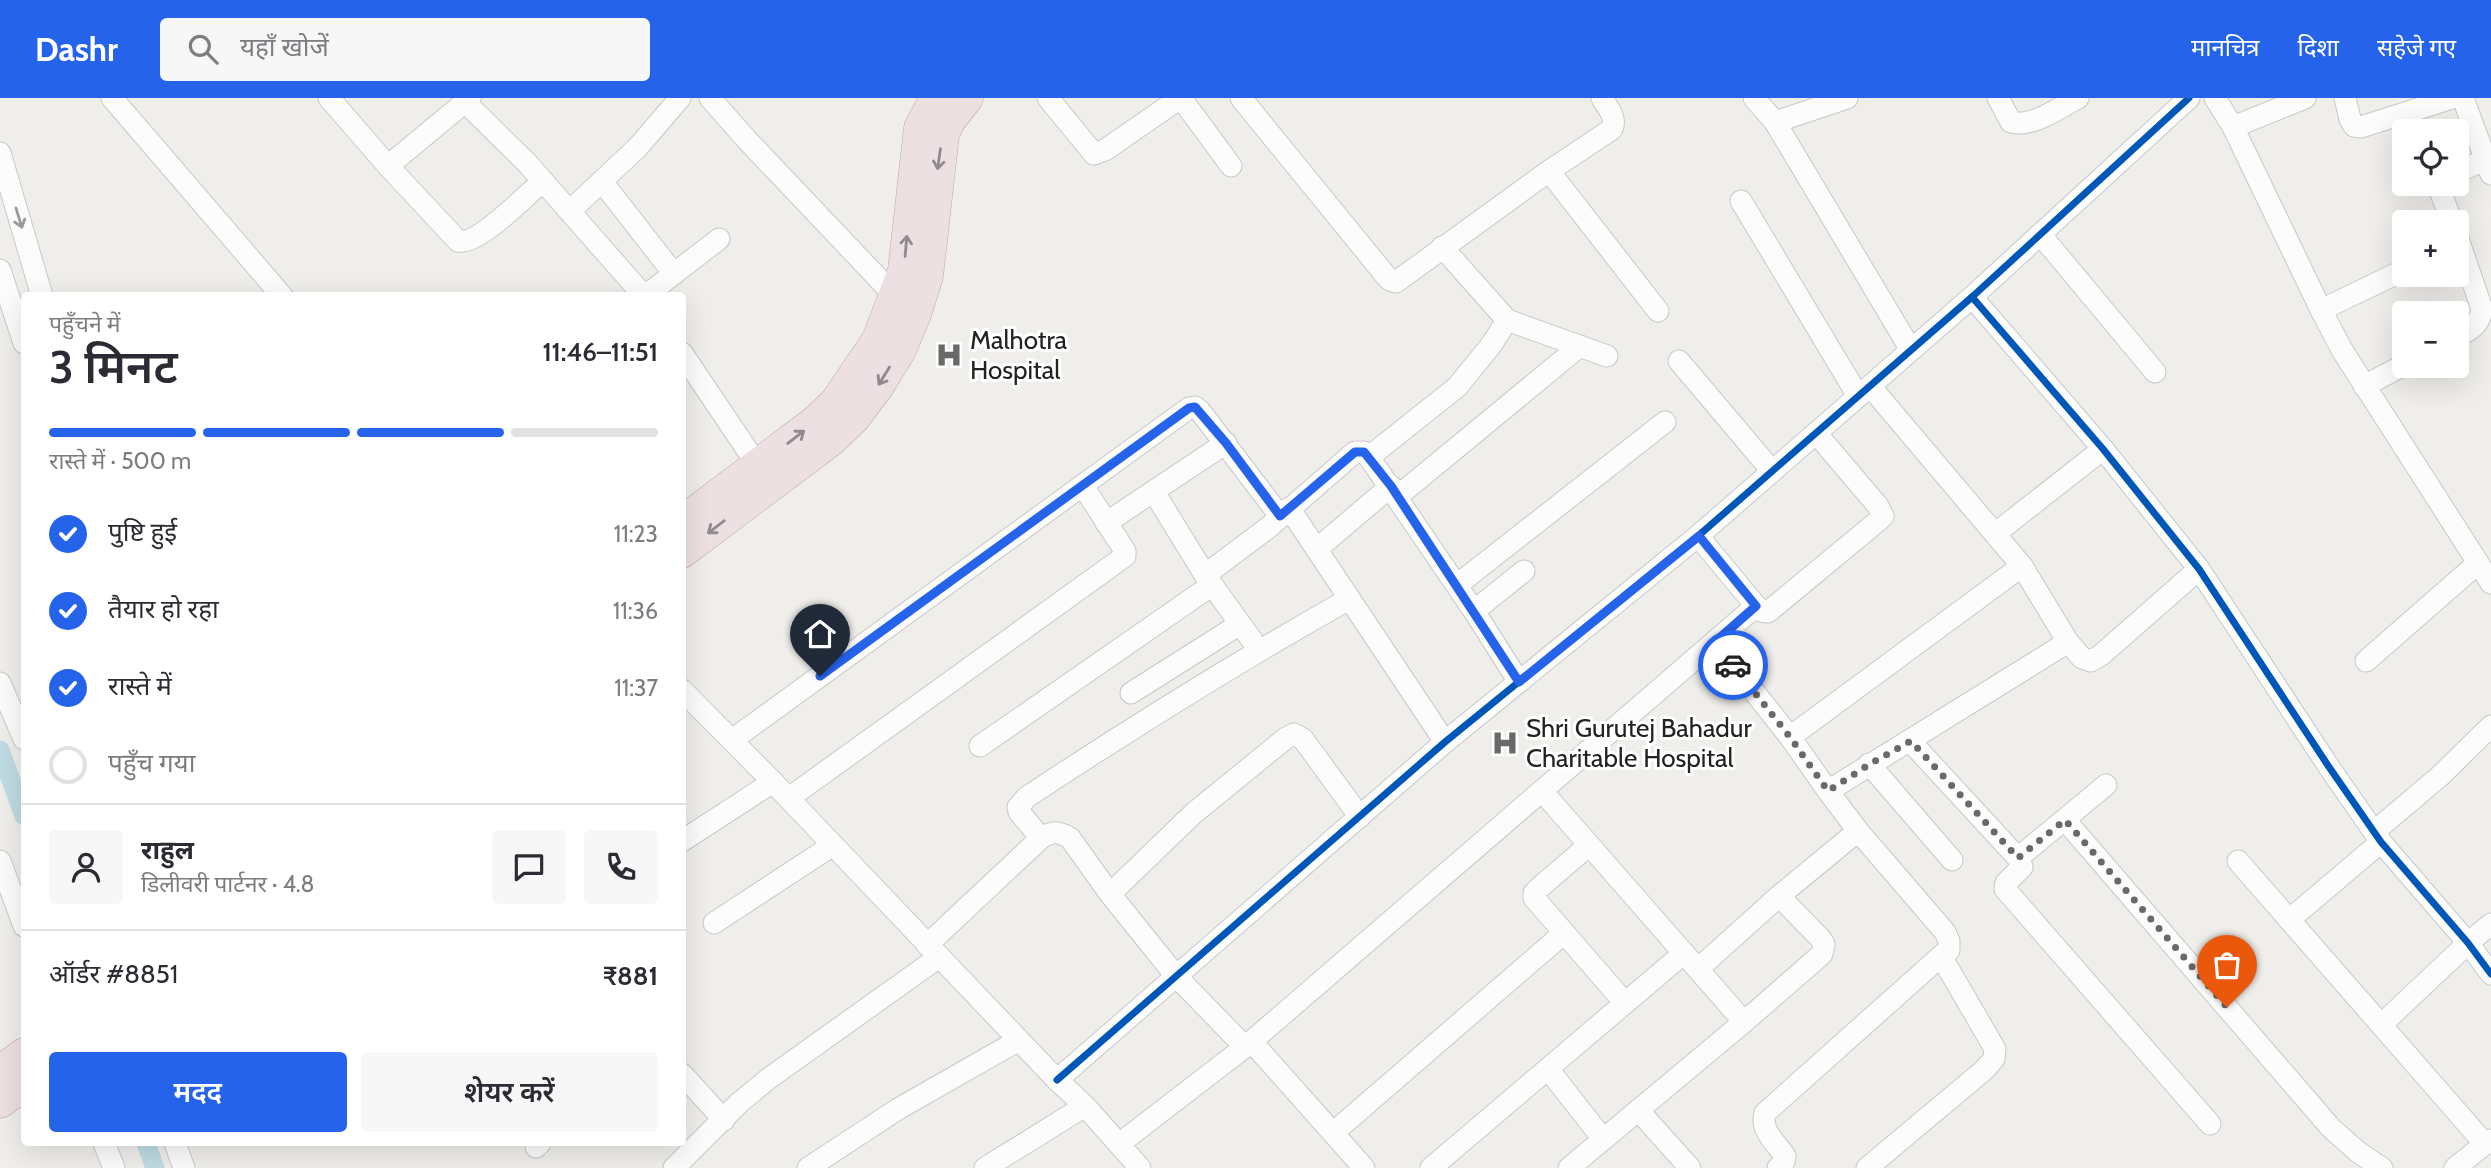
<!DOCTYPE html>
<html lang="hi">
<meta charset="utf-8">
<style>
body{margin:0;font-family:Cabin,"Noto Sans Devanagari",sans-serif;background:#f7f7f7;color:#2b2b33;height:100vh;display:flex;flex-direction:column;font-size:26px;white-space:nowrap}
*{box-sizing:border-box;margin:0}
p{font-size:23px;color:#7c7c81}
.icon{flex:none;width:38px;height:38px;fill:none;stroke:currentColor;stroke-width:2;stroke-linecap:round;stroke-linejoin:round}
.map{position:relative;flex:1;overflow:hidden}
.details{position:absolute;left:21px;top:194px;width:665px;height:854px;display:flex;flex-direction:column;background:#fff;border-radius:7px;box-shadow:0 7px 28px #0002}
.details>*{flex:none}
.tools{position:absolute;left:2392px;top:21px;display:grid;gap:14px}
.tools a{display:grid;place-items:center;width:77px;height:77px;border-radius:7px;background:#fff;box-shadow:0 7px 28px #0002;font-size:35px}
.pin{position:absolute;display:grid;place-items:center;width:60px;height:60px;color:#fff;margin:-72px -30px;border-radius:50% 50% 50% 0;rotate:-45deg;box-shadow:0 0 7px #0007}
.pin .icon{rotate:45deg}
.courier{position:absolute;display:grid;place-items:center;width:70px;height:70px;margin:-35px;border:5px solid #2563eb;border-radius:50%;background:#fff;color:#222;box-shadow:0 2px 9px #0007}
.headline em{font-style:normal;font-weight:600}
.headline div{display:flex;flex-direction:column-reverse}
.headline{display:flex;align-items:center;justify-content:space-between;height:119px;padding:0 28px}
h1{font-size:46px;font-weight:600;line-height:52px}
.bar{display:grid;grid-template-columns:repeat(4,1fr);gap:10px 7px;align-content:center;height:84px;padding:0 28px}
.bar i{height:9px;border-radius:5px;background:#e1e1e2}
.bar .active{background:#2563eb}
.bar p{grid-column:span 4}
.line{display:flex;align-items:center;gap:18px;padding:0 28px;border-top:2px solid #e1e1e2}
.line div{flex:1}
.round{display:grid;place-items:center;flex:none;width:74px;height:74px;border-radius:7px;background:#f7f7f7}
ol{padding:0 28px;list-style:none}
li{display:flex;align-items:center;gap:21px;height:77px}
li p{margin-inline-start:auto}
li .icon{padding:7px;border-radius:50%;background:#2563eb;color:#fff;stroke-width:4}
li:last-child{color:#7c7c81}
li i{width:38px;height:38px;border:4px solid #e1e1e2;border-radius:50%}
.primary-button{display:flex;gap:14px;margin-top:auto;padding:14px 28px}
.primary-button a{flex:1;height:80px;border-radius:7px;background:#2563eb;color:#fff;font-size:28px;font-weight:600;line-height:80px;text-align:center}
.primary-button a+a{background:#f7f7f7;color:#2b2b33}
header{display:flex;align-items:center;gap:42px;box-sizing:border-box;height:98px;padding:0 35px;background:#2563eb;color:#fff}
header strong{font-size:33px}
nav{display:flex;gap:38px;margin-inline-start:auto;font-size:24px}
.search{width:490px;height:63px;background:#f7f7f7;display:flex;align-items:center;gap:18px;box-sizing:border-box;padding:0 24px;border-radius:7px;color:#7c7c81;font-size:26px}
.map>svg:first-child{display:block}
</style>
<header>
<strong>Dashr</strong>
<div class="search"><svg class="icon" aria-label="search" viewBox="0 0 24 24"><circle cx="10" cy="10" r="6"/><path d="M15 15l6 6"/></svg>यहाँ खोजें</div>
<nav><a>मानचित्र</a><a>दिशा</a><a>सहेजे गए</a></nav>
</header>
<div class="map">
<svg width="2491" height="1070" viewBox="0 0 2491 1070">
<rect width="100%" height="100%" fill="#f0eeeb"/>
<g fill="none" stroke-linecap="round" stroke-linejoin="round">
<!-- canal -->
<g stroke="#bfdbe3" stroke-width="19">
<polyline points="0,652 24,718"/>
<polyline points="146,1045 155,1070"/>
</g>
<!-- minor casing -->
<g stroke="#c9c8c7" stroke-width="23">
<g id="minor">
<polyline points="112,0 282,198"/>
<path d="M329 0 388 68 458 143C478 148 526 97 543 83"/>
<polyline points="710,0 747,42 896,199"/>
<polyline points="1048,0 1094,56 1105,52 1180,0"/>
<polyline points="1181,0 1231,68"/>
<path d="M1241 0 1386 178 1390 182 1396 184 1549 73 1612 31C1617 20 1608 10 1602 0"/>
<polyline points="1754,0 1775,24 1911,252"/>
<path d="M1998 0 2011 24C2032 30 2060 9 2078 0"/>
<polyline points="2215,0 2233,29 2321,212 2342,252 2491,485"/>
<polyline points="2345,0 2350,21 2354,28 2361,29 2452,0"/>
<polyline points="2463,0 2491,76"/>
<polyline points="465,4 527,65 644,198"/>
<polyline points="1775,24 1847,0"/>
<polyline points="2233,29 2305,0"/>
<polyline points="0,55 42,198"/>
<polyline points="388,68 470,0"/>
<polyline points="1549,73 1658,213"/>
<polyline points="2457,74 2485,62"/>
<polyline points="603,85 674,176"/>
<polyline points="2440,86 2439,90 2452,124"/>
<polyline points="1741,103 1858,298"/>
<polyline points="570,113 638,49 680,0"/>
<polyline points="2040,136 2155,274"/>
<path d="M2457 138 2482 211C2480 227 2470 232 2457 239"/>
<polyline points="1442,149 1507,222"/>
<polyline points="0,172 24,245"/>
<polyline points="645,198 719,141"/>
<polyline points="1972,199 2103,351 2199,471 2329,669 2381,744 2468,845 2491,876"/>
<polyline points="2321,212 2404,172"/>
<polyline points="682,255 758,368"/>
<polyline points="1679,263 1772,373"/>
<polyline points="1870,288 2022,468 2068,544 2082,560 2091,563 2101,557 2199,471"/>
<polyline points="2364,288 2404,267"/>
<polyline points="1369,359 1474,513 1519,584"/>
<polyline points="1154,394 1205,477 1259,552"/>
<polyline points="1398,398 1580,248"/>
<polyline points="1289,410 1445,644"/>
<polyline points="1106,425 1226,345"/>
<polyline points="1996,435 2103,351"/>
<polyline points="1698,438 1756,508 1761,513 1768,514 1878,423 1883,418 1878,408 1816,335"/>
<polyline points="1317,451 1391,388"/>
<polyline points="1205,477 1269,429 1355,354 1364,354 1369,359 1457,289 1492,246 1507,222 1607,258"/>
<polyline points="1457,487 1665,324"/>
<polyline points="1474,513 1524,473"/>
<polyline points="1715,544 1790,639 2022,468"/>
<polyline points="2366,563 2478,465"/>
<polyline points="0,585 24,641"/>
<polyline points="682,592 773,684 1057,982 1085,1008 1140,1070"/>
<polyline points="1131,595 1240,526"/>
<polyline points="1790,639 1828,693"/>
<polyline points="732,642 1189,310 1195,309 1200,313 1280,418"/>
<polyline points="1911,644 2018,760 2106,687"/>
<polyline points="980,648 1212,487"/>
<polyline points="1869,666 1952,762"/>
<polyline points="1542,693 1744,924"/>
<polyline points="789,700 1125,458 1125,453 1083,388"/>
<polyline points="2065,722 2331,1030 2358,1054 2382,1070"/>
<polyline points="2375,733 2440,678 2491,628"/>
<path d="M1041 740 1019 714 1018 709 1027 699C1133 629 1239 563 1349 501"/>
<polyline points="682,743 773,684"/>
<polyline points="1589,747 1538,791 1534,795 1534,800 1625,905"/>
<polyline points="2018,760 2022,769 2006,785 2005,791 2210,1026"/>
<polyline points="0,763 24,828"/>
<polyline points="2238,763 2485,1046 2491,1042"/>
<polyline points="1110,796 1194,715 1286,640 1294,636 1303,641 1360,719"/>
<polyline points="2289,822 2381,744"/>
<polyline points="714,825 833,747"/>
<path d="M927 847 1041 740C1053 733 1058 733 1070 740L1110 796 1176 878 1245 949"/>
<polyline points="1698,871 1779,798 1858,733"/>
<polyline points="2382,926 2468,845 2491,826"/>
<polyline points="1252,944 1364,1070"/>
<polyline points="1548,971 1603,1041"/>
<polyline points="682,976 724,1022"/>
<polyline points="1057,982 1445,644 1698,438 1972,199 2189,0"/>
<polyline points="1638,1012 1690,1070"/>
<polyline points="1333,1035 1564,835"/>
<polyline points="104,1045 114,1070"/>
<polyline points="175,1045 184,1070"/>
<polyline points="1119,1046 1245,949 1756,508"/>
<polyline points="536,1049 540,1045"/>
<polyline points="674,1070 739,1005 768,981 939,859"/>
<polyline points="808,1070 898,1011 1019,942"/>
<polyline points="985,1070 1085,1008"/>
<polyline points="1431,1070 1684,855"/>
<polyline points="1569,1070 1744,924 1822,856 1824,846 1820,840 1779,798"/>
<path d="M1778 1070 1784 1064 1785 1058C1775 1044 1760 1032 1765 1015L1941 858"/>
<polyline points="1867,1070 1983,973 1994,961 1995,951 1941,858 1949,852 1949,843 1945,834 1858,733 1828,693 2068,544"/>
<polyline points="2455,1070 2485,1046"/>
</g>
</g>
<!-- highway casing -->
<g stroke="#c5a2ac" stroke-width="33">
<g id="highway">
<polyline points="682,424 815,324 836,304 878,242 904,173 920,30 936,0"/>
<polyline points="682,454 831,342 854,320 878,288 900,252 915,216 927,178 943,37 949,23 967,0"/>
<polyline points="0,974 24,956"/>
<polyline points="0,1004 24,987"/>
</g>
</g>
<!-- minor -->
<use href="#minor" stroke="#fdfcfc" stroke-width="21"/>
<!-- highway -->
<use href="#highway" stroke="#ece0e2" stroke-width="32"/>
<!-- cycleway casing -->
<g stroke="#fff" stroke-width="11">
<g id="cycleway">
<polyline points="1972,199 2103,351 2199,471 2329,669 2381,744 2468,845 2491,876"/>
<polyline points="1057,982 1445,644 1698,438 1972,199 2189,0"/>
</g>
</g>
<!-- cycleway -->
<use href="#cycleway" stroke="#0057b8" stroke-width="7"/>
</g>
<!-- one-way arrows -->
<defs><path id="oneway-shaft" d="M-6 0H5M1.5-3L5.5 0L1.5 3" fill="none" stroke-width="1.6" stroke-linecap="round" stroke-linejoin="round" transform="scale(1.75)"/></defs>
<g stroke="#918a8c">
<use href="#oneway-shaft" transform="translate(939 61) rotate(98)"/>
<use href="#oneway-shaft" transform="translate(906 148) rotate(-85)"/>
<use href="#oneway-shaft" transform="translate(884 278) rotate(122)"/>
<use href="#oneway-shaft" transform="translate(796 339) rotate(-38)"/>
<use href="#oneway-shaft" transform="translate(716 429) rotate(143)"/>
</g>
<use stroke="#9a9a9a" href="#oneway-shaft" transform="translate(19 120) rotate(73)"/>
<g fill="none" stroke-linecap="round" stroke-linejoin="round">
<!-- done -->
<polyline stroke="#6a6968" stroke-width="7" stroke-dasharray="0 12.6" points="1733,567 1790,639 1828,693 1870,666 1911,643 2018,760 2065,722 2227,909"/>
<!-- route -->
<polyline stroke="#2563eb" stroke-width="9" points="820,578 1189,310 1195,309 1226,345 1280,418 1355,354 1364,354 1391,388 1519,584 1699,438 1756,508 1715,544 1733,567"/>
</g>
<!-- icons -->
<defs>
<g id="hospital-bare" transform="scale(2.1)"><path d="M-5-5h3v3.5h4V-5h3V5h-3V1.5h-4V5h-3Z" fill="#6a6968" stroke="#fff" stroke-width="2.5" paint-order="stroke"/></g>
</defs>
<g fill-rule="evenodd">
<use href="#hospital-bare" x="949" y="257"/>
<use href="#hospital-bare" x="1505" y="645"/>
</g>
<g text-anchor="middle" stroke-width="6" stroke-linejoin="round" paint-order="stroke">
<!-- poi labels -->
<g font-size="26" fill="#222" stroke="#fff" text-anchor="start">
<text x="970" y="251">Malhotra<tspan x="970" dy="30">Hospital</tspan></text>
<text x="1526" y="639">Shri Gurutej Bahadur<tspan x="1526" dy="30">Charitable Hospital</tspan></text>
</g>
</g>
</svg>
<div class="tools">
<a><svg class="icon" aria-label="locate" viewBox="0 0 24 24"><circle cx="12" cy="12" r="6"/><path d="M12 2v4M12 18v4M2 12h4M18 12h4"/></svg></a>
<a>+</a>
<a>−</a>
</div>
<div class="pin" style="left:2227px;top:909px;background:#ea580c"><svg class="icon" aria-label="bag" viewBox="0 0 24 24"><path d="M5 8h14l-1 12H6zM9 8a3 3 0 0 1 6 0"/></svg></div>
<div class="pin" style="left:820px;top:578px;background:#1f2937"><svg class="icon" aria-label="home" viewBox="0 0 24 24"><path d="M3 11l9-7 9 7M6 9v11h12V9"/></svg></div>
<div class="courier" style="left:1733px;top:567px"><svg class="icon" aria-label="car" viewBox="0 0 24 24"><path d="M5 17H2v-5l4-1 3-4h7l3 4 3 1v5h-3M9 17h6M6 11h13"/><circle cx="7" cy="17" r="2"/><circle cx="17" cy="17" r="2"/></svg></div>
<section class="details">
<div class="headline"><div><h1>3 मिनट</h1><p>पहुँचने में</p></div><em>11:46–11:51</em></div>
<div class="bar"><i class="active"></i><i class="active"></i><i class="active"></i><i></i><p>रास्ते में · 500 m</p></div>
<ol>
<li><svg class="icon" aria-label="check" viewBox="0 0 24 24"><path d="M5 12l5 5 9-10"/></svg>पुष्टि हुई<p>11:23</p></li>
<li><svg class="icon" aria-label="check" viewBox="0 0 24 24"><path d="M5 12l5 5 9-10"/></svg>तैयार हो रहा<p>11:36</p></li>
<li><svg class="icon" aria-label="check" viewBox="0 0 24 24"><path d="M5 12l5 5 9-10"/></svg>रास्ते में<p>11:37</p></li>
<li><i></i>पहुँच गया</li>
</ol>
<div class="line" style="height:126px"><a class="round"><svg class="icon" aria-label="person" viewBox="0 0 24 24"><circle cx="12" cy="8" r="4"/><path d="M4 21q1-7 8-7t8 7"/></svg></a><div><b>राहुल</b><p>डिलीवरी पार्टनर · 4.8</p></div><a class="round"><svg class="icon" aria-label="chat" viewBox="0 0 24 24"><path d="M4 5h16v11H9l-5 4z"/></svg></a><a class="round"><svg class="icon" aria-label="phone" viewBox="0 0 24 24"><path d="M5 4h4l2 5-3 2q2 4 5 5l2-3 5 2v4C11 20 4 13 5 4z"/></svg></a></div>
<div class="line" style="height:91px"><div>ऑर्डर #8851</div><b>₹881</b></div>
<div class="primary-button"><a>मदद</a><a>शेयर करें</a></div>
</section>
</div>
